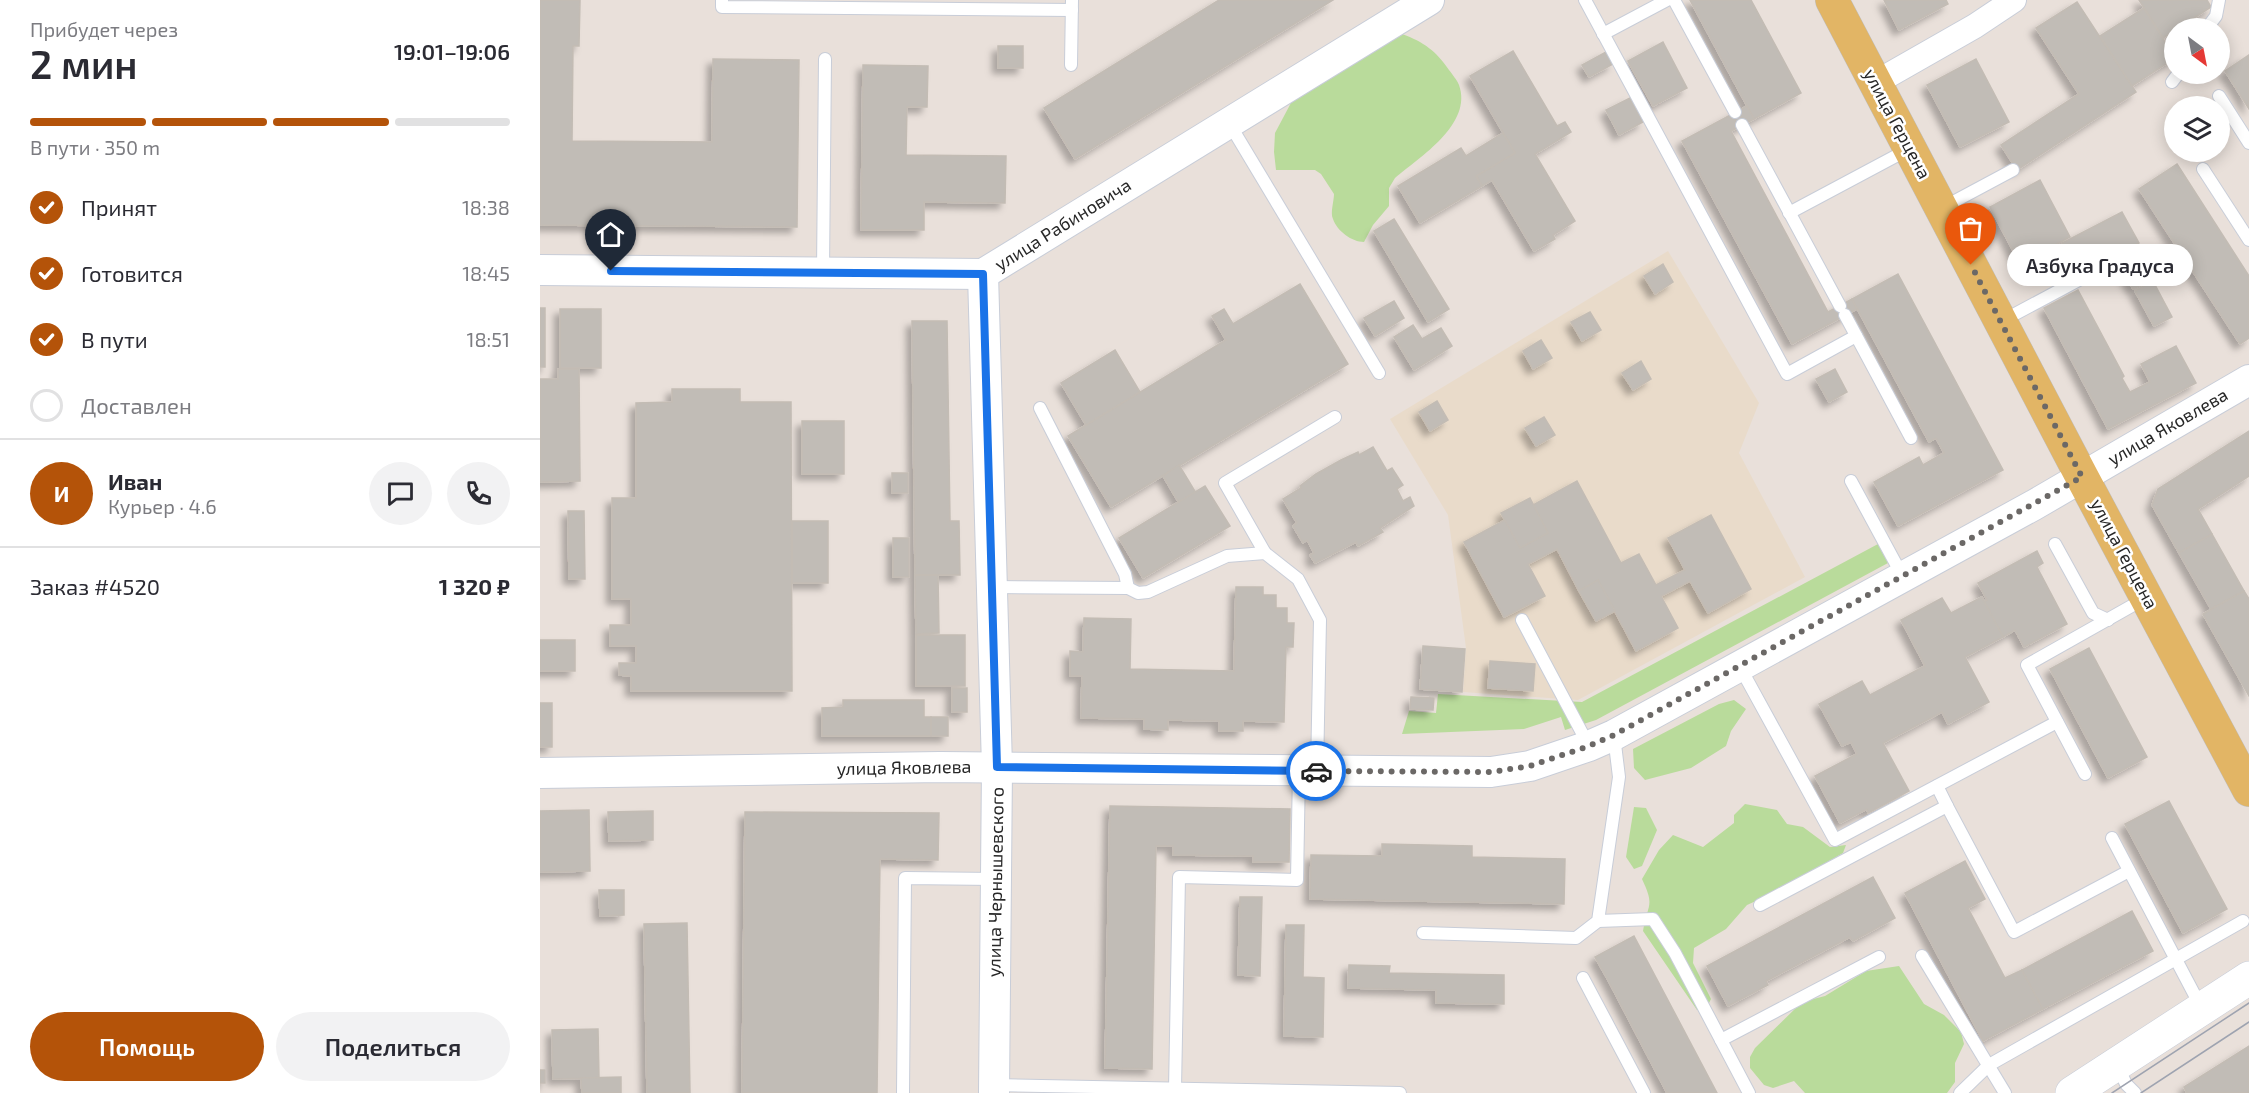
<!DOCTYPE html>
<html lang="ru">
<meta charset="utf-8">
<style>
body{margin:0;font-family:"Exo 2",sans-serif;background:#f2f2f3;color:#2b2b33;height:100vh;display:flex;flex-direction:column;font-size:22px;white-space:nowrap}
*{box-sizing:border-box;margin:0}
p{font-size:20px;color:#7c7c81}
.icon{flex:none;width:33px;height:33px;fill:none;stroke:currentColor;stroke-width:2;stroke-linecap:round;stroke-linejoin:round}
.map{position:relative;flex:1;overflow:hidden}
.side{display:flex;flex-direction:column;background:#fff;width:540px}
.side>*{flex:none}
.needle{width:39px;rotate:148deg}
.controls{position:absolute;left:1624px;top:18px;display:grid;gap:12px}
.controls a{display:grid;place-items:center;width:66px;height:66px;border-radius:50%;background:#fff;box-shadow:0 3px 15px #0003;font-size:30px}
.pin{position:absolute;display:grid;place-items:center;width:51px;height:51px;color:#fff;margin:-62px -26px;border-radius:50% 50% 50% 0;rotate:-45deg;box-shadow:0 0 6px #0007}
.pin .icon{rotate:45deg}
.courier{position:absolute;display:grid;place-items:center;width:60px;height:60px;margin:-30px;border:4px solid #1a73e8;border-radius:50%;background:#fff;color:#222;box-shadow:0 2px 8px #0007}
.bubble{position:absolute;height:42px;border-radius:21px;background:#fff;box-shadow:0 3px 15px #0003;font-size:20px;font-weight:600;line-height:42px;text-align:center}
.head em{font-style:normal;font-weight:600}
.head div{display:flex;flex-direction:column-reverse}
.head{display:flex;align-items:center;justify-content:space-between;height:102px;padding:0 30px}
h1{font-size:39px;font-weight:600;line-height:45px}
.bar{display:grid;grid-template-columns:repeat(4,1fr);gap:9px 6px;align-content:center;height:72px;padding:0 30px}
.bar i{height:8px;border-radius:4px;background:#e1e1e2}
.bar .selected{background:#b45309}
.bar p{grid-column:span 4}
.line{display:flex;align-items:center;gap:15px;padding:0 30px;border-top:2px solid #e1e1e2}
.line div{flex:1}
.round{display:grid;place-items:center;flex:none;width:63px;height:63px;border-radius:32px;background:#f2f2f3}
ol{padding:0 30px;list-style:none}
li{display:flex;align-items:center;gap:18px;height:66px}
li p{margin-inline-start:auto}
li .icon{padding:6px;border-radius:50%;background:#b45309;color:#fff;stroke-width:4}
li:last-child{color:#7c7c81}
li i{width:33px;height:33px;border:3px solid #e1e1e2;border-radius:50%}
.cta{display:flex;gap:12px;margin-top:auto;padding:12px 30px}
.cta a{flex:1;height:69px;border-radius:36px;background:#b45309;color:#fff;font-size:24px;font-weight:600;line-height:69px;text-align:center}
.cta a+a{background:#f2f2f3;color:#2b2b33}
main{display:flex;flex:1;min-height:0}
.map>svg:first-child{display:block}
</style>
<main>
<section class="side">
<div class="head"><div><h1>2 мин</h1><p>Прибудет через</p></div><em>19:01–19:06</em></div>
<div class="bar"><i class="selected"></i><i class="selected"></i><i class="selected"></i><i></i><p>В пути · 350 m</p></div>
<ol>
<li><svg class="icon" aria-label="check" viewBox="0 0 24 24"><path d="M5 12l5 5 9-10"/></svg>Принят<p>18:38</p></li>
<li><svg class="icon" aria-label="check" viewBox="0 0 24 24"><path d="M5 12l5 5 9-10"/></svg>Готовится<p>18:45</p></li>
<li><svg class="icon" aria-label="check" viewBox="0 0 24 24"><path d="M5 12l5 5 9-10"/></svg>В пути<p>18:51</p></li>
<li><i></i>Доставлен</li>
</ol>
<div class="line" style="height:108px"><b class="round" style="background:#b45309;color:#fff">И</b><div><b>Иван</b><p>Курьер · 4.6</p></div><a class="round"><svg class="icon" aria-label="chat" viewBox="0 0 24 24"><path d="M4 5h16v11H9l-5 4z"/></svg></a><a class="round"><svg class="icon" aria-label="phone" viewBox="0 0 24 24"><path d="M5 4h4l2 5-3 2q2 4 5 5l2-3 5 2v4C11 20 4 13 5 4z"/></svg></a></div>
<div class="line" style="height:78px"><div>Заказ #4520</div><b>1 320 ₽</b></div>
<div class="cta"><a>Помощь</a><a>Поделиться</a></div>
</section>
<div class="map">
<svg width="1709" height="1093" viewBox="0 0 1709 1093">
<defs>
<filter id="shadow"><feDropShadow dx="-5.5" dy="5.5" stdDeviation="3" flood-color="#0004"/></filter>
</defs>
<rect width="100%" height="100%" fill="#e9e0da"/>
<!-- education -->
<polygon fill="#e9dbca" points="1128,251 1219,403 1199,453 1265,577 1038,700 923,692 926,648 908,515 850,419"/>
<!-- green -->
<g fill="#b9db9b">
<path d="M862 34C884 42 896 51 909 70 912 74 917 80 919 85 933 124 880 157 855 178L849 188V206L833 225 824 242C812 242 797 231 793 219 790 213 794 201 794 194L781 174 775 170H736L734 152 735 133 752 101Z"/>
<polygon points="1338,544 1348,563 1056,720 1025,730 1021,717 984,729 862,734 869,711 896,713 898,694 1042,702"/>
<polygon points="1194,700 1206,709 1191,731 1186,746 1151,768 1105,780 1094,768 1093,749 1179,704"/>
<path d="M1205 804 1237 810 1247 824 1263 827 1290 847 1306 845 1303 853 1242 889 1207 905 1186 929 1154 948 1153 963 1171 999 1165 1011 1157 1010 1103 931C1108 902 1115 907 1102 879L1119 850 1133 835 1163 847 1194 823V815Z"/>
<polygon points="1094,807 1106,808 1117,830 1102,866 1094,869 1086,857"/>
<polygon points="1359,966 1384,1004 1404,1015 1421,1032 1424,1044 1415,1063 1415,1082 1407,1093 1265,1093 1254,1081 1233,1088 1224,1085 1210,1068 1210,1057 1215,1048 1262,1002 1285,996 1326,971"/>
</g>
<!-- building -->
<g fill="#c1bcb6" stroke="#c3bcb4" stroke-width="1.5" filter="url(#shadow)">
<polygon points="0,0 40,0 39,46 33,46 32,141 172,142 173,59 259,60 257,227 0,225"/>
<polygon points="679,0 793,0 535,159 504,108"/>
<polygon points="1150,0 1211,0 1261,93 1214,119"/>
<polygon points="1344,0 1406,0 1408,4 1359,30"/>
<polygon points="1599,0 1667,0 1671,7 1623,38"/>
<polygon points="1537,2 1596,92 1477,170 1461,145 1539,94 1496,28"/>
<polygon points="1604,8 1635,58 1592,86 1560,36"/>
<polygon points="1123,42 1147,88 1113,106 1088,61"/>
<rect x="458" y="46" width="25" height="22"/>
<polygon points="973,51 1017,126 1025,122 1031,132 995,154 1035,221 1013,235 1015,239 994,251 952,180 942,186 936,176 975,153 930,76"/>
<polygon points="1066,52 1073,64 1049,77 1042,65"/>
<polygon points="1709,55 1709,109 1685,71"/>
<polygon points="1436,59 1469,122 1420,147 1387,85"/>
<polygon points="323,65 388,66 387,107 367,107 366,155 466,156 465,203 384,202 384,230 321,230"/>
<polygon points="1090,98 1103,122 1079,135 1066,110"/>
<polygon points="1207,106 1214,119 1191,131 1288,312 1312,299 1317,309 1252,344 1142,141"/>
<polygon points="963,133 975,153 936,176 942,186 880,223 858,186 921,148 926,156"/>
<polygon points="1637,164 1709,276 1709,338 1700,344 1599,189"/>
<polygon points="1500,180 1530,237 1480,264 1450,207"/>
<polygon points="1582,212 1599,243 1539,275 1522,243"/>
<polygon points="854,219 909,309 888,322 834,231"/>
<polygon points="1598,247 1615,278 1593,289 1576,259"/>
<polygon points="1123,264 1133,282 1115,294 1104,276"/>
<polygon points="1358,274 1463,470 1358,526 1334,482 1379,457 1383,465 1404,453 1396,438 1389,442 1312,299"/>
<polygon points="1613,281 1632,317 1614,326 1595,291"/>
<polygon points="760,284 808,364 571,507 528,436 686,340 672,316 684,309 693,324"/>
<polygon points="1538,290 1584,376 1582,378 1590,392 1610,382 1601,364 1636,346 1656,383 1568,429 1504,308"/>
<polygon points="854,301 864,318 835,336 824,318"/>
<rect x="0" y="308" width="5" height="59"/>
<rect x="20" y="309" width="41" height="59"/>
<polygon points="1050,312 1061,330 1042,341 1031,322"/>
<polygon points="372,321 407,321 410,521 419,521 420,575 375,575"/>
<polygon points="873,325 882,339 901,328 912,346 874,370 854,337"/>
<polygon points="1001,340 1012,358 993,369 983,351"/>
<polygon points="575,350 600,392 546,425 521,383"/>
<polygon points="1101,361 1111,379 1093,390 1082,373"/>
<polygon points="18,369 39,369 40,481 0,482 0,379 18,379"/>
<polygon points="1295,369 1307,392 1289,402 1276,379"/>
<polygon points="132,389 200,389 200,402 251,402 252,691 91,691 91,676 79,675 79,663 96,663 96,646 70,646 70,625 91,625 91,599 72,599 72,498 96,498 96,403 132,402"/>
<polygon points="897,401 908,420 890,431 879,412"/>
<polygon points="1004,417 1015,435 996,446 985,428"/>
<rect x="262" y="421" width="42" height="53"/>
<polygon points="1709,431 1709,476 1658,509 1672,534 1639,553 1612,505 1618,489"/>
<polygon points="833,447 847,471 852,468 863,485 857,489 863,501 870,497 874,506 840,528 843,532 818,546 816,542 775,563 770,555 774,553 767,540 763,543 753,526 757,523 743,499 761,488 760,486 776,474 801,460 818,452 819,455"/>
<polygon points="639,465 656,493 639,503 623,476"/>
<rect x="352" y="473" width="16" height="20"/>
<polygon points="1037,481 1081,563 1099,554 1116,585 1145,570 1128,538 1171,515 1211,589 1168,613 1150,581 1121,596 1138,628 1096,651 1058,580 1039,591 1017,549 988,564 1005,596 964,617 924,542 965,520 980,548 1008,533 993,505"/>
<polygon points="665,486 690,526 603,578 579,538"/>
<polygon points="990,498 1008,533 980,548 961,513"/>
<polygon points="28,511 44,511 45,579 29,579"/>
<rect x="252" y="521" width="36" height="62"/>
<polygon points="1672,534 1704,591 1671,609 1639,553"/>
<rect x="353" y="538" width="16" height="39"/>
<polygon points="1497,551 1503,563 1497,567 1527,624 1484,647 1475,630 1463,637 1444,602 1447,600 1438,583"/>
<polygon points="375,575 398,575 399,633 376,634"/>
<polygon points="1058,580 1075,611 1056,621 1039,591"/>
<polygon points="696,587 723,587 723,595 736,595 736,608 747,608 747,623 754,623 753,647 746,647 744,722 703,721 703,731 679,731 679,721 628,720 628,730 604,729 604,719 541,718 542,676 530,676 530,651 543,652 544,618 591,619 590,669 694,671"/>
<polygon points="1704,591 1709,599 1709,696 1663,614"/>
<polygon points="1442,597 1463,637 1425,657 1449,702 1408,724 1402,712 1343,743 1369,791 1328,813 1327,809 1300,823 1275,776 1317,754 1311,742 1302,746 1279,704 1322,681 1330,695 1385,666 1361,620 1402,598 1411,613"/>
<rect x="376" y="635" width="49" height="51"/>
<rect x="0" y="640" width="35" height="31"/>
<polygon points="883,646 925,649 922,692 880,689"/>
<polygon points="1549,648 1607,757 1568,778 1510,669"/>
<polygon points="950,661 995,664 993,691 948,688"/>
<rect x="412" y="688" width="15" height="24"/>
<polygon points="871,697 894,698 893,710 870,709"/>
<polygon points="303,700 384,700 384,717 391,717 391,736 282,736 282,708 303,707"/>
<rect x="0" y="703" width="12" height="44"/>
<rect x="391" y="717" width="17" height="19"/>
<polygon points="1629,801 1687,909 1643,933 1585,824"/>
<polygon points="570,806 750,809 749,862 713,862 713,856 633,855 633,846 616,846 612,1069 565,1068"/>
<polygon points="49,810 50,871 0,872 0,811"/>
<polygon points="113,811 113,840 69,841 68,812"/>
<polygon points="205,812 399,813 398,860 340,859 337,1093 202,1093"/>
<polygon points="842,844 932,846 932,857 1025,859 1024,904 770,899 771,855 842,856"/>
<polygon points="1425,861 1445,899 1428,908 1465,978 1482,970 1503,1009 1443,1041 1365,893"/>
<polygon points="1333,877 1355,918 1313,941 1310,937 1226,981 1228,985 1188,1006 1167,966"/>
<polygon points="59,890 84,890 84,915 60,916"/>
<polygon points="700,897 722,897 720,976 698,975"/>
<polygon points="1592,911 1613,951 1503,1009 1482,970"/>
<polygon points="147,923 150,1093 107,1093 104,924"/>
<polygon points="746,925 764,925 763,977 784,978 783,1037 744,1036"/>
<polygon points="1094,936 1177,1093 1127,1093 1069,982 1055,957"/>
<polygon points="809,965 850,966 849,973 964,975 964,1004 896,1003 896,990 808,988"/>
<polygon points="58,1029 59,1078 13,1079 12,1030"/>
<polygon points="1709,1046 1709,1093 1647,1093 1644,1087"/>
<rect x="0" y="1070" width="5" height="13"/>
<polygon points="81,1077 81,1093 42,1093 41,1078"/>
</g>
<g fill="none" stroke-linecap="round" stroke-linejoin="round">
<!-- service casing -->
<g stroke="#c8cdd8" stroke-width="14">
<g id="service">
<polyline points="182,0 182,7 532,10"/>
<polyline points="1045,0 1247,374 1316,336"/>
<polyline points="1134,0 1195,112"/>
<polyline points="1667,28 1676,16 1679,0"/>
<polyline points="1063,34 1127,0"/>
<polyline points="531,65 532,0"/>
<polyline points="1632,82 1638,74"/>
<polyline points="1679,96 1709,143"/>
<polyline points="689,123 839,373"/>
<polyline points="1202,125 1300,306"/>
<polyline points="1663,169 1709,240"/>
<polyline points="1402,208 1473,170"/>
<polyline points="1249,213 1369,149"/>
<polyline points="283,272 285,59"/>
<polyline points="1305,315 1371,438"/>
<polyline points="1462,321 1563,267"/>
<polyline points="500,408 585,574 588,588"/>
<polyline points="1311,481 1363,577"/>
<polyline points="1515,544 1553,613 1568,620"/>
<polyline points="725,553 685,483 795,417"/>
<polyline points="453,587 588,588 598,593 608,592 687,556 725,553 758,579 780,620 777,770"/>
<polyline points="982,620 1049,746"/>
<polyline points="1200,667 1295,840 1517,722"/>
<polyline points="1545,774 1487,665 1604,599"/>
<polyline points="1407,806 1474,932 1589,871"/>
<polyline points="1572,838 1661,1007"/>
<polyline points="1220,905 1407,806 1397,786"/>
<polyline points="1058,921 1113,919 1135,953 1209,1093"/>
<polyline points="883,933 1036,938 1058,921 1079,777 1074,736"/>
<polyline points="1382,956 1465,1093"/>
<polyline points="1043,978 1104,1093"/>
<polyline points="1181,1040 1339,957"/>
<polyline points="1577,1065 1586,1084 1595,1093"/>
<polyline points="455,1085 860,1093"/>
<polyline points="635,1089 639,877 757,880 759,771"/>
<polyline points="363,1093 365,878 455,879"/>
<polyline points="1420,1093 1449,1065 1703,921"/>
</g>
</g>
<!-- minor casing -->
<g stroke="#c8cdd8" stroke-width="26">
<polyline id="minor" points="1335,83 1435,26 1474,0"/>
</g>
<!-- tertiary casing -->
<g stroke="#c8cdd8" stroke-width="32">
<g id="tertiary">
<polyline points="0,270 443,274 889,0"/>
<polyline points="443,274 457,767 454,1093"/>
<polyline points="0,773 400,767 951,772 990,766 1049,746 1074,735 1494,505 1709,380"/>
</g>
</g>
<!-- secondary casing -->
<g stroke="#c8cdd8" stroke-width="34">
<polyline id="secondary" points="1532,1093 1709,978"/>
</g>
<!-- primary casing -->
<g stroke="#bebebe" stroke-width="34">
<polyline id="primary" points="1292,0 1542,477 1709,790"/>
</g>
<!-- service -->
<use href="#service" stroke="#fff" stroke-width="12"/>
<!-- minor -->
<use href="#minor" stroke="#fff" stroke-width="24"/>
<!-- tertiary -->
<use href="#tertiary" stroke="#fff" stroke-width="30"/>
<!-- secondary -->
<use href="#secondary" stroke="#fff" stroke-width="33"/>
<!-- primary -->
<use href="#primary" stroke="#e2b565" stroke-width="33"/>
<!-- tram -->
<g stroke="#9ea3b0" stroke-width="1.5">
<polyline points="1572,1093 1709,1003"/>
<polyline points="1601,1093 1709,1022"/>
</g>
</g>
<g fill="none" stroke-linecap="round" stroke-linejoin="round">
<!-- done -->
<polyline stroke="#6b6866" stroke-width="6" stroke-dasharray="0 10.8" points="776,771 951,772 990,766 1049,746 1074,735 1542,477 1431,265"/>
<!-- route -->
<polyline stroke="#1a73e8" stroke-width="8" points="71,271 443,274 457,767 776,771"/>
</g>
<g text-anchor="middle" stroke-width="5" stroke-linejoin="round" paint-order="stroke">
<!-- street labels -->
<g font-size="18" fill="#272727" stroke="#fff">
<text transform="translate(1357 124) rotate(62)" y="6">улица Герцена</text>
<text transform="translate(523 225) rotate(-32)" y="6">улица Рабиновича</text>
<text transform="translate(1628 427) rotate(-30)" y="6">улица Яковлева</text>
<text transform="translate(1584 554) rotate(62)" y="6">улица Герцена</text>
<text transform="translate(364 768) rotate(-1)" y="6">улица Яковлева</text>
<text transform="translate(456 882) rotate(-89)" y="6">улица Чернышевского</text>
</g>
</g>
</svg>
<div class="controls">
<a><svg class="needle" viewBox="-14 -14 28 28"><path d="M0-13l5 13h-10z" fill="#e53935"/><path d="M0 13l5-13h-10z" fill="#7c7c81"/></svg></a>
<a><svg class="icon" aria-label="layers" viewBox="0 0 24 24"><path d="M12 4l9 5-9 5-9-5zM3 14l9 5 9-5"/></svg></a>
</div>
<div class="pin" style="left:1431px;top:265px;background:#ea580c"><svg class="icon" aria-label="bag" viewBox="0 0 24 24"><path d="M5 8h14l-1 12H6zM9 8a3 3 0 0 1 6 0"/></svg></div>
<div class="pin" style="left:71px;top:271px;background:#1f2937"><svg class="icon" aria-label="home" viewBox="0 0 24 24"><path d="M3 11l9-7 9 7M6 9v11h12V9"/></svg></div>
<div class="courier" style="left:776px;top:771px"><svg class="icon" aria-label="car" viewBox="0 0 24 24"><path d="M5 17H2v-5l4-1 3-4h7l3 4 3 1v5h-3M9 17h6M6 11h13"/><circle cx="7" cy="17" r="2"/><circle cx="17" cy="17" r="2"/></svg></div>
<div class="bubble" style="left:1467px;top:244px;width:186px">Азбука Градуса</div>
</div>
</main>
